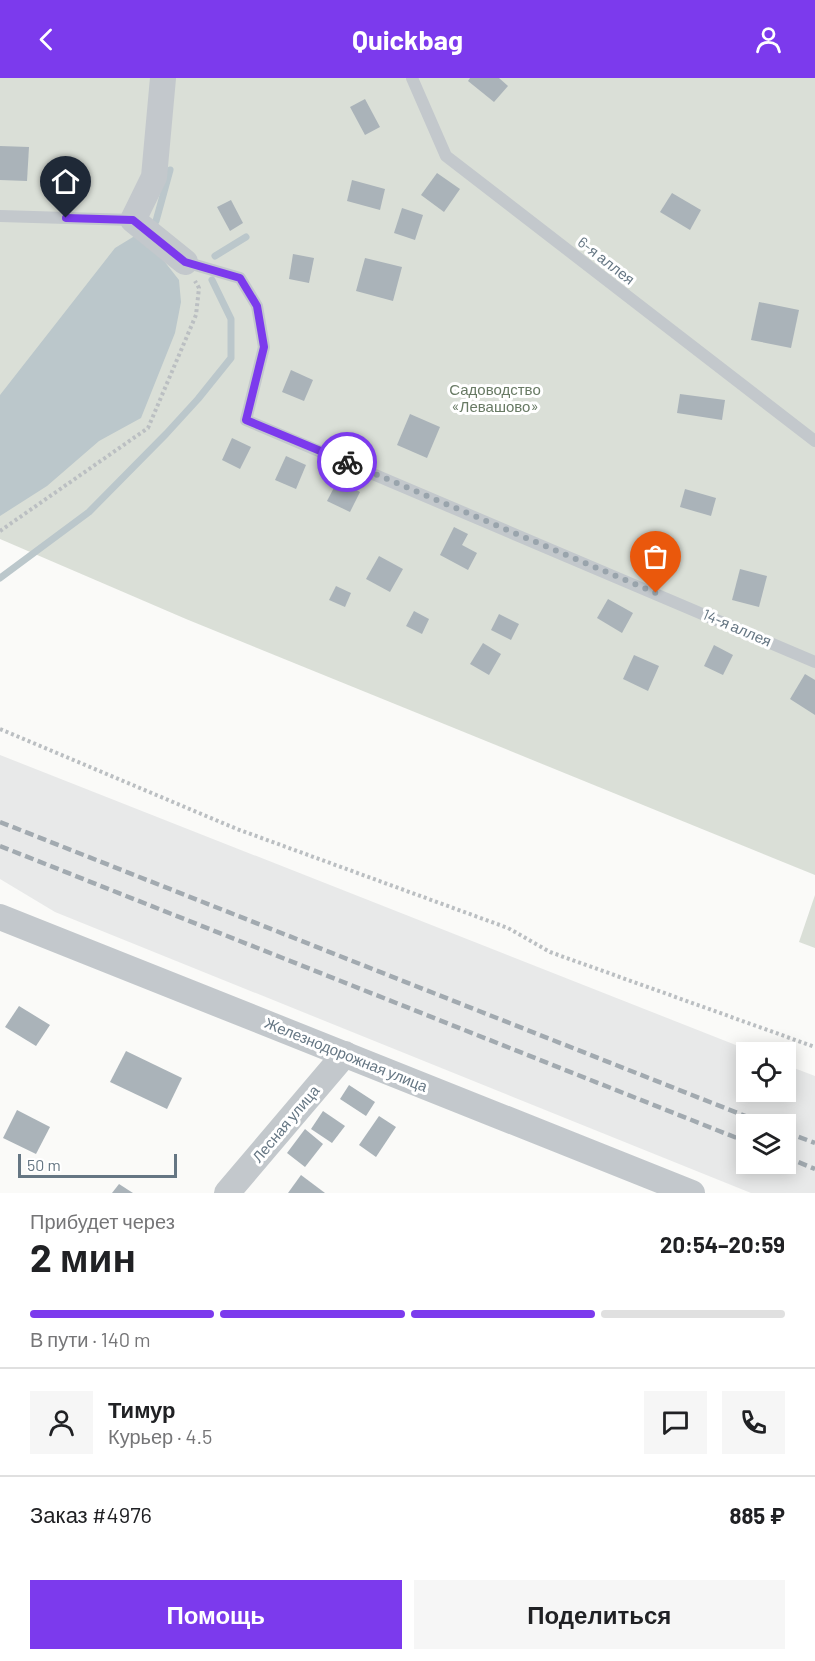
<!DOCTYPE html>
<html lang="ru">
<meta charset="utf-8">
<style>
body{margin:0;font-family:Barlow,sans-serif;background:#f6f6f6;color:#202124;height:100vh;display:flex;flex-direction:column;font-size:22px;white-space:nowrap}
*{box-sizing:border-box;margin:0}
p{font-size:20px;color:#757577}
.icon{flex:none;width:33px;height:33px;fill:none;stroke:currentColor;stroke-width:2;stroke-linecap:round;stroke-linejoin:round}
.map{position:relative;height:1115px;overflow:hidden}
.drawer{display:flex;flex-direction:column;background:#fff;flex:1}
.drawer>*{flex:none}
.fabs{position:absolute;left:736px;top:964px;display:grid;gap:12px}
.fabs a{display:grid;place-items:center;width:60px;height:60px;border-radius:0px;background:#fff;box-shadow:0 3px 15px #0003;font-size:30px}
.scale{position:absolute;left:18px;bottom:15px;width:159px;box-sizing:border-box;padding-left:6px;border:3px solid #657683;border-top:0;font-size:16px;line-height:21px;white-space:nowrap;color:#657683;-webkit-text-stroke:4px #fff;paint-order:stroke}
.pin{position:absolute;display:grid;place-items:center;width:51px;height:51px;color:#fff;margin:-62px -26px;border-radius:50% 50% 50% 0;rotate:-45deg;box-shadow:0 0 6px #0007}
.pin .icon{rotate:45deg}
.courier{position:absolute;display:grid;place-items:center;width:60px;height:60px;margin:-30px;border:4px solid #7c3aed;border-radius:50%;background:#fff;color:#222;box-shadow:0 2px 8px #0007}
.headline em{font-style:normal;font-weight:700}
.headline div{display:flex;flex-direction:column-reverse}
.headline{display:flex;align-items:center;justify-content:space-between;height:102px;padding:0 30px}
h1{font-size:39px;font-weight:700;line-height:45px}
.bar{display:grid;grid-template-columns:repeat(4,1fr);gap:9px 6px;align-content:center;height:72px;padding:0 30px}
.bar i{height:8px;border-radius:4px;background:#e0e0e0}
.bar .active{background:#7c3aed}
.bar p{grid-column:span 4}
.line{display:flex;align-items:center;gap:15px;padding:0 30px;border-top:2px solid #e0e0e0}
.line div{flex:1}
.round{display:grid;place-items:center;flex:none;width:63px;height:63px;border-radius:0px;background:#f6f6f6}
.primary-button{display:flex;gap:12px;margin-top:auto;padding:12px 30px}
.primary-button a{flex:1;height:69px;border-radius:0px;background:#7c3aed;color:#fff;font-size:24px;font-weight:700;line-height:69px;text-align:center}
.primary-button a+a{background:#f6f6f6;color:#202124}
header{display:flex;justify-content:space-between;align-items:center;height:78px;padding:0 30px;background:#7c3aed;color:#fff;font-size:27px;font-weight:700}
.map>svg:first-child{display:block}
</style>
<header><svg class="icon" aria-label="back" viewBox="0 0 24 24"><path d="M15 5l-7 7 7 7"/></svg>Quickbag<svg class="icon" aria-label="person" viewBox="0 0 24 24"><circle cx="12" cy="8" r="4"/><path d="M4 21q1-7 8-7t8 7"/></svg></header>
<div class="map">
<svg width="815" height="1115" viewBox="0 0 815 1115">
<rect width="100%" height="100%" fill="#fafaf8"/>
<!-- built -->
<path fill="#e8e9e9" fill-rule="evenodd" d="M0 677 756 975H747V1014H786V987L815 998V1115H751L55 834 0 801ZM747 1047H786V1086H747Z"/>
<!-- green -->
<g fill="#dadfd7">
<polygon points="0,0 815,0 815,797 186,541 0,461"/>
<polygon points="815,817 815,870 799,864"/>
</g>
<!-- water -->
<polygon fill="#bbc7cb" points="133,159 146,160 179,202 181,224 175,255 141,340 99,363 47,408 0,438 0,317 115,170"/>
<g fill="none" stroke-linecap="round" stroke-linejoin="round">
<!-- stream -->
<g stroke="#bbc7cb" stroke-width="7">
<polyline points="156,143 170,92"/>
<polyline points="215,178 246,159"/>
<polyline points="0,500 89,434 166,356 198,321 231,280 231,241 212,202"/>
</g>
</g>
<!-- building -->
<g fill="#aab3b9">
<polygon points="470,0 499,0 508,8 494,24 468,3"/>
<polygon points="365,21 380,49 365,57 350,29"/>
<polygon points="0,68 29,69 27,103 0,102"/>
<polygon points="437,95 460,111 444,134 421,117"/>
<polygon points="352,102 385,111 380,132 347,123"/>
<polygon points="672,115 701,132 690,152 660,134"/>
<polygon points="231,122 243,145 230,153 217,129"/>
<polygon points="402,130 423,137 415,162 394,155"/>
<polygon points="293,176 314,180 309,205 289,201"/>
<polygon points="365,180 402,189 393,223 356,213"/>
<polygon points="759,224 799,232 791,270 751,262"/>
<polygon points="291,292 313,302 304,323 282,314"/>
<polygon points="680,316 725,322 722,342 677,335"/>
<polygon points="410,336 440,349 427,380 397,367"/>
<polygon points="232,360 251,369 240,391 222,382"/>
<polygon points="286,378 306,387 296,411 275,402"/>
<polygon points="338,402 360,414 350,434 327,423"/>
<polygon points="685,411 716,420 711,438 680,429"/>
<polygon points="454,449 468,456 462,467 477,475 468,492 440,477"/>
<polygon points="379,478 403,491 390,514 366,501"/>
<polygon points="740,491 767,498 759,529 732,522"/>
<polygon points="336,508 351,515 345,529 329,522"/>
<polygon points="608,521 633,535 622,555 597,540"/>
<polygon points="414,533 429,541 422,556 406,548"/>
<polygon points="499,536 519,546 511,562 491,552"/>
<polygon points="483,565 501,576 489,597 470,586"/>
<polygon points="714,567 733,577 723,597 704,588"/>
<polygon points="634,577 659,588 648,613 623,601"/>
<polygon points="805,596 815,602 815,637 790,621"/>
<polygon points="19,928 50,947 36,968 5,949"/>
<polygon points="126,973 182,1000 167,1031 110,1004"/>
<polygon points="349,1007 375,1024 366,1038 340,1021"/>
<polygon points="17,1032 50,1049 36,1076 3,1060"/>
<polygon points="323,1033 345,1048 332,1065 311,1051"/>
<polygon points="379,1038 396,1049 376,1079 359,1067"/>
<polygon points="305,1051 323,1066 305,1089 287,1075"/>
<polygon points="301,1097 325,1115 288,1115"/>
<polygon points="119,1106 133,1115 112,1115"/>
</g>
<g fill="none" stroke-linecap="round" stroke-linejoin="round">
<!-- path -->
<g stroke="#bbbfc2" stroke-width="4" stroke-dasharray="3 3" stroke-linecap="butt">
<polyline points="0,453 148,350 196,237 199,210 195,203"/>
<polyline points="0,651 237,751 508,850 550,874 815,969"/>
</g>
<!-- lane -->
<g stroke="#c3c8cc" stroke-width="12">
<polyline points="412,0 446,78 815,363"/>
<polyline points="0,138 133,142"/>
<polyline points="185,184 240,200 257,228 264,269 246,342 815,584"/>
</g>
<!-- street -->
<g stroke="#c3c8cc" stroke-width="26">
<polyline points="163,0 154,99 133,142 185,184"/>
<polyline points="0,839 692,1115"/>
<polyline points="227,1115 345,976"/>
</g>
<!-- rail -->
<g stroke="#a2aab0" stroke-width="4.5" stroke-dasharray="9 4.5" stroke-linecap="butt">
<polyline points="0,744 768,1047"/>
<polyline points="0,768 747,1064"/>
<polyline points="786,1054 815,1065"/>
<polyline points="786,1079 815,1091"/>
</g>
</g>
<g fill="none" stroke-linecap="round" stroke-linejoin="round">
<!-- done -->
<polyline stroke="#99a4ac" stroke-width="6" stroke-dasharray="0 10.8" points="347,384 656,515"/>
<!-- route -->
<polyline stroke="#7c3aed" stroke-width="8" points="66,140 133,142 185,184 240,200 257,228 264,269 246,342 347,384"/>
</g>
<g text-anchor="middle" stroke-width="6" stroke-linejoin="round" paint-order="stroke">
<!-- street labels -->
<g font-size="15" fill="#657683" stroke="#fff">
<text transform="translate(606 183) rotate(38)" y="5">6-я аллея</text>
<text transform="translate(737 550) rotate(23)" y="5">14-я аллея</text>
<text transform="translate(346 977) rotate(22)" y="5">Железнодорожная улица</text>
<text transform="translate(286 1046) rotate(-50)" y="5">Лесная улица</text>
</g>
<!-- park labels -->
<g font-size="15" fill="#687a64" stroke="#fff">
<text x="495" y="317">Садоводство<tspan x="495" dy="17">«Левашово»</tspan></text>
</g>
</g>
</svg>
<div class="fabs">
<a><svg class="icon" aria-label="locate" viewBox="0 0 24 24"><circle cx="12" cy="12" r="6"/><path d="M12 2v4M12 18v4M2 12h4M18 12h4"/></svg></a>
<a><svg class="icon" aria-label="layers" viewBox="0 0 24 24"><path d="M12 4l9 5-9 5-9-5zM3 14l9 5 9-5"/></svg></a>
</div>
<div class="scale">50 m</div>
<div class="pin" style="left:656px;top:515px;background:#ea580c"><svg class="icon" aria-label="bag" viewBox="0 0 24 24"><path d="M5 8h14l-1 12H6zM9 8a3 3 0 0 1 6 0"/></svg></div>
<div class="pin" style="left:66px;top:140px;background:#1f2937"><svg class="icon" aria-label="home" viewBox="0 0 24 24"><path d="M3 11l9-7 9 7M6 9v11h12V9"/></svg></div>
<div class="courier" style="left:347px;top:384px"><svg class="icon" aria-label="bike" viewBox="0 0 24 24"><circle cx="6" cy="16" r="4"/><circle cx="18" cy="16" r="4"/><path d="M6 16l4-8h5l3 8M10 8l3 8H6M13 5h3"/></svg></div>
</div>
<section class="drawer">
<div class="headline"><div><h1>2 мин</h1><p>Прибудет через</p></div><em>20:54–20:59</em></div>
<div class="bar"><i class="active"></i><i class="active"></i><i class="active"></i><i></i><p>В пути · 140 m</p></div>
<div class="line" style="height:108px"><a class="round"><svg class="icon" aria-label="person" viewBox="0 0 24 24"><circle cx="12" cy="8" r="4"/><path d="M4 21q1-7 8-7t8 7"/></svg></a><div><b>Тимур</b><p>Курьер · 4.5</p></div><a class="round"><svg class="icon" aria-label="chat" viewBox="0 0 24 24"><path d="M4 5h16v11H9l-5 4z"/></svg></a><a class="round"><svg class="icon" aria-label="phone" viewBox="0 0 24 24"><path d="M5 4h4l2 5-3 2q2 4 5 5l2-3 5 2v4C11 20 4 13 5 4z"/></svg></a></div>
<div class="line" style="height:78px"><div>Заказ #4976</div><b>885 ₽</b></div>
<div class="primary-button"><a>Помощь</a><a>Поделиться</a></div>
</section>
